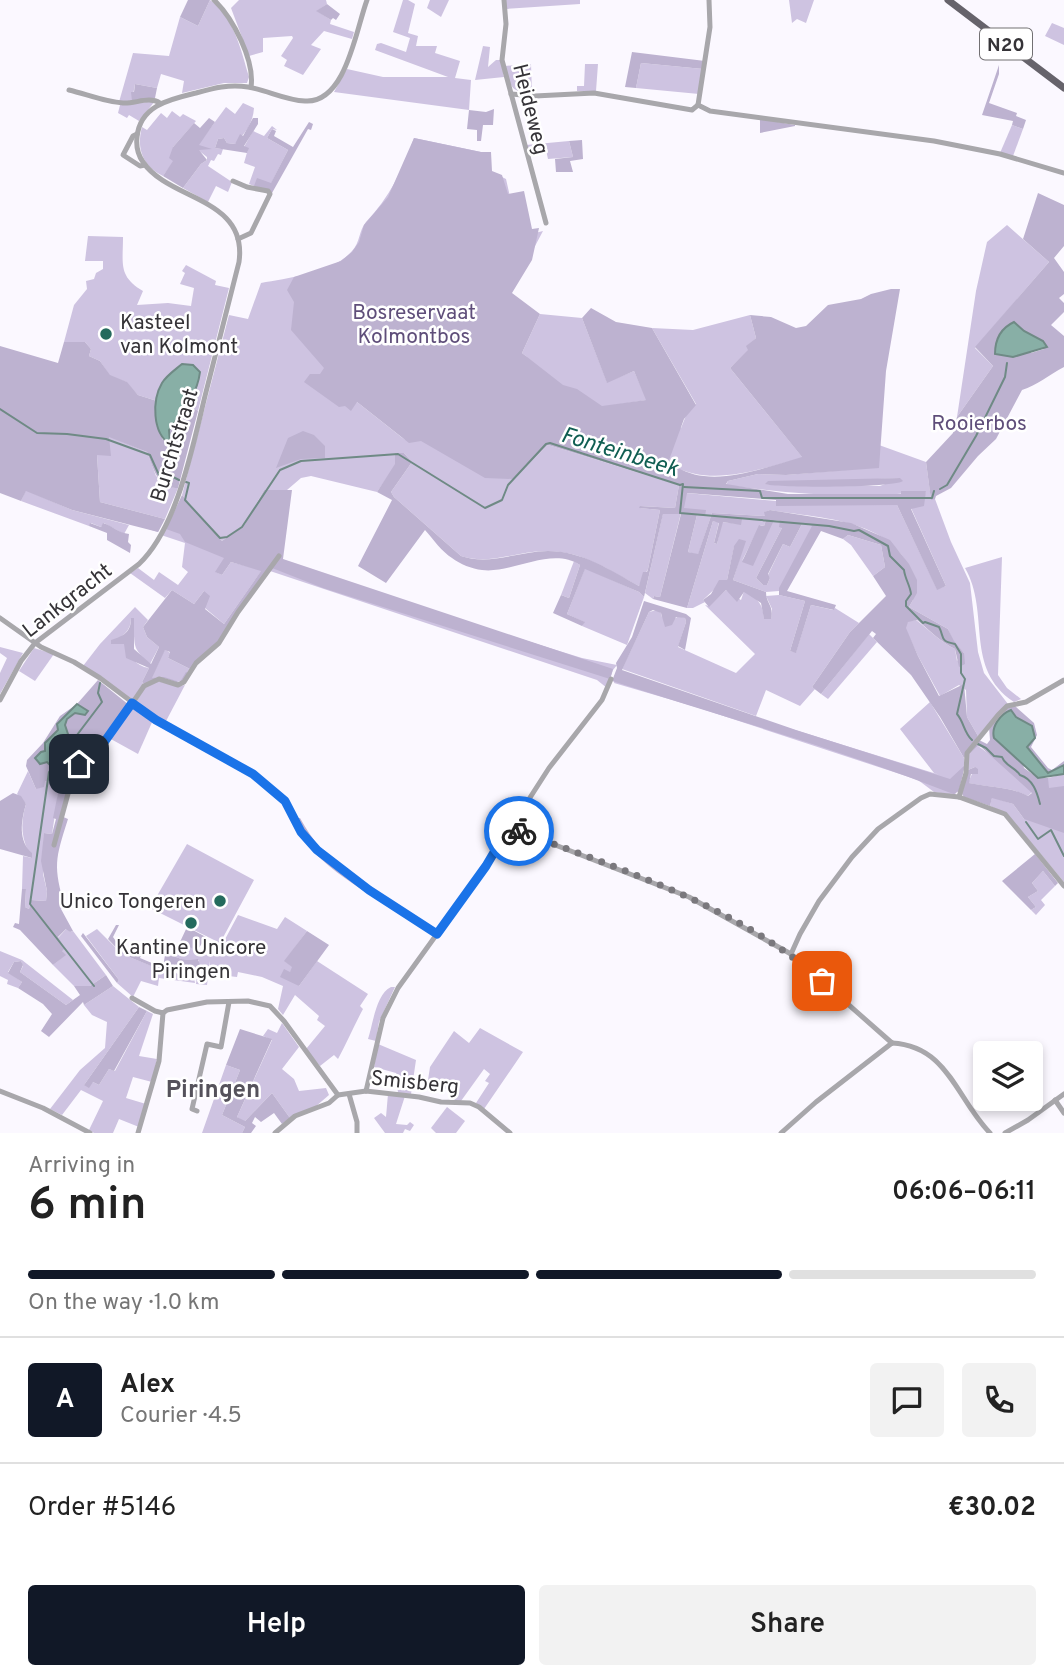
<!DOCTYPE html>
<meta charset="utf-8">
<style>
body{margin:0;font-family:Overpass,sans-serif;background:#f2f2f2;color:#222;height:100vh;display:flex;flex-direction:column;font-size:26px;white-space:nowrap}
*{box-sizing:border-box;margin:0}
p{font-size:23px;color:#767676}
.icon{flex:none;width:38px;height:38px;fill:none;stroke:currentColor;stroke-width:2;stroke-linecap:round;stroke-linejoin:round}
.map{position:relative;height:1133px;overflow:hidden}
.side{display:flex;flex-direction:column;background:#fff;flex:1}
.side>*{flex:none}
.tools{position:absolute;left:973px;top:1041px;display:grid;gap:14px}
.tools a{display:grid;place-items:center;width:70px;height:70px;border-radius:7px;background:#fff;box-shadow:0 4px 10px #0003;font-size:35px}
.pin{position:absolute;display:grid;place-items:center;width:60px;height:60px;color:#fff;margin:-30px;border-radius:14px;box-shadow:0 4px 10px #0006}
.courier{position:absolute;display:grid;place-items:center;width:70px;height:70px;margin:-35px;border:5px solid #1a73e8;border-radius:50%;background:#fff;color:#222;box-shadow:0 2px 9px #0007}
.headline em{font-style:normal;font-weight:600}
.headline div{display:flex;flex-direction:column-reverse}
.headline{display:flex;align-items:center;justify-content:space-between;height:119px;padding:0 28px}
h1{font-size:46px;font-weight:600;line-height:52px}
.bar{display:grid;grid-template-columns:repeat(4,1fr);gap:10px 7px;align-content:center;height:84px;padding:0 28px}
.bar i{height:9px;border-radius:5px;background:#e0e0e0}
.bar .selected{background:#111827}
.bar p{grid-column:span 4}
.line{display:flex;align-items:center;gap:18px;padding:0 28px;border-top:2px solid #e0e0e0}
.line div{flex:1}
.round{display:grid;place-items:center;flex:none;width:74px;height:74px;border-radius:7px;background:#f2f2f2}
.primary-button{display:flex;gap:14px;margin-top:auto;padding:14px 28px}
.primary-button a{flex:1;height:80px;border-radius:7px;background:#111827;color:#fff;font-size:28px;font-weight:600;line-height:80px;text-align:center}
.primary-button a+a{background:#f2f2f2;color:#222}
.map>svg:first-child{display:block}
</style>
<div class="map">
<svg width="1064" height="1133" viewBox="0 0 1064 1133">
<rect width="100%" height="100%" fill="#fbf8ff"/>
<!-- green -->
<g fill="#cec3e1" fill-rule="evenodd">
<path d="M210 0C234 17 241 50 249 77L247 83H224L182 93 184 81 161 74 157 88 135 84 132 101 119 102 133 53 169 56 180 17 198 26Z"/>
<polygon points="239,0 326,0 327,4 317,11 331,20 330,24 354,32 352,39 324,31 311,45 321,49 303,75 284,66 287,60 281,56 293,38 292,36 263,38 263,52 249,56 231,8"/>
<polygon points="403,0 408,0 415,4 408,33 418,36 416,46 437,46 435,53 460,61 455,78 471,80 469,110 334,92 347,69 383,77 448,77 375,50 377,44 381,43 406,52 410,38 393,32"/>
<polygon points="430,0 449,0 441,17 427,8"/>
<polygon points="506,0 580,0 580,4 506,9"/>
<polygon points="789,0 814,0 806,23 797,19 792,23"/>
<polygon points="1052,23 1064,28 1064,45 1045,36"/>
<polygon points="483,46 490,47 488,67 496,60 501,60 504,77 475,80"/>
<polygon points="641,63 703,69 699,94 636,88"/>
<path d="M531 64 532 94C509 91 511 87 505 66Z"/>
<polygon points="585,64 598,64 596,91 577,91 577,86 584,86"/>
<polygon points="155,101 139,121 129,115 127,118 118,113 120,105"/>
<path d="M243 103 254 108C253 124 245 133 235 144L227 143 224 138 218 139 215 148 223 149 221 155 218 154 214 161 211 160 208 166 232 182 228 192 216 186 208 202 183 188 201 164 207 160V157L198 150V145L226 107 235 114Z"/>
<path d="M172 111 180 117 183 114 196 121 173 147 174 161 163 176C143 166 136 149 142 127L147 130 161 113 167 118Z"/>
<polygon points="1012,125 1023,129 1013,156 1000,153"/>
<polygon points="272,126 277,130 272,129 267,138 288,150 271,184 254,186 249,184 255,167 244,163 248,149 244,147 253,131 264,136"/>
<path d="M414 138 481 152 492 172 506 179 519 237 543 231 525 265 504 291 520 354 527 357 522 353 540 314 582 318 607 382 634 371 647 400 608 406 681 428 687 413 696 404 652 328 693 330 750 315 756 338 747 346 749 350 730 368 803 458C762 468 715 487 675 467L552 428 518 474 548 445 679 485 675 508 640 506V508L660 510 648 569 639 586C610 571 582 551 548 551 519 550 490 566 461 556L394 497 391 492 412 462 404 453 377 492 311 476 301 478 287 490H264L245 524 222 541 182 495 229 315 248 319 261 283C288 278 333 273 352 251 360 243 359 230 366 222 389 198 403 170 414 138ZM310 374H320L396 428 405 440 357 402Z"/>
<polygon points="569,141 573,157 548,159 546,150 528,153 526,145"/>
<polygon points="1007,225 1049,262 975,348 993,366 957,417 976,291 987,242"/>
<path d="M88 236 123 237C123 264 118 276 143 291L137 305 168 303 191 306 194 288 180 284 185 273 182 271 186 265 216 281 215 285 229 288 198 411 188 404 193 396 200 372 193 365 160 386 157 401 138 395 126 382 110 376 100 361 89 356 91 349 85 342H64L74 305 87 289 86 281 94 279 96 273 103 269V261H85Z"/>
<polygon points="109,436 147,452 156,476 173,488 178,488 165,519 100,502 97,455"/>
<path d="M879 445 926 462 931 499H935L951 542 970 583 978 652 984 673 1008 704 978 736 967 717 966 690 959 685 940 696 918 656 905 628 908 621 916 620C929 630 941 642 955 649L957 661 964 653 953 641 948 629 909 607 913 600C912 589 913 572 907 563 883 518 815 518 770 510L765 512 766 516 712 513 698 555 688 552 697 515 683 508 686 493 776 501V505H897L937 589 946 586 911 508 924 497 926 491C859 500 792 494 726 485L728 481 758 474 786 475 879 467ZM900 478 880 486 765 484Z"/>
<path d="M0 468 73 492C98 511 134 513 163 522L158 532 28 491 72 510 129 525 124 534 104 523 101 527 91 523 89 526 21 501 26 490 0 482Z"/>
<polygon points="672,512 681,513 660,597 654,596 653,599 645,593 663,513"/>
<polygon points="170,517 225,558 216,572 222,575 231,562 262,570 224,624 205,608 204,591 194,604 172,590 165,598 130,573 138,568 154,580 159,572 178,585 188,572 182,567 185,543 161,535"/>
<polygon points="741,519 766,520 764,526 760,525 742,561 774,520 781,521 782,528 756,578 763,585 767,585 770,578 768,575 783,544 790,547 802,524 813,526 779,591 766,592 733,580 745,541 734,547 727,580 722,582 703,600 705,602 693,608 687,608 713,521 719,522 714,543 717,544 722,522 741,524"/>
<polygon points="848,535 881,545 885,567 873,576 851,545 843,539"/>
<path d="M1002 557 998 675 1007 688 1021 699 1014 702C963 668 991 613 965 568Z"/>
<polygon points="574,561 580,565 569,598 561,595"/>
<polygon points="276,563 582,658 617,665 613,670 607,688 597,680 270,571"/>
<polygon points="585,568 639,592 644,597 627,645 582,626 584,622 567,614"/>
<path d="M726 590 741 600 744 591C757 598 763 603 764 619H771L772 609 766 596 779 595 805 601 790 651 796 652 811 605 833 610 835 608 859 623 850 632 812 687 815 689 800 706 766 690 756 716 622 669 649 612 657 610 661 613 662 617 674 619 679 616 685 618 686 622 678 647 736 673 755 654 705 605 709 606Z"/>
<path d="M135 607 148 620 143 627 147 637 159 647 150 664C128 645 138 645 131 618 131 632 122 636 111 644H125C130 656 135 666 149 668L142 682 144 684 132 700 83 666 100 644Z"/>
<polygon points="869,634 877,642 828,699 821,694"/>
<polygon points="0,647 23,653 0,694 0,673 7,658 0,653"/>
<polygon points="34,648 54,654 35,681 19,671"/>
<path d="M165 649 170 653 168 658 190 669 182 681C172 683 164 675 151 679Z"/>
<path d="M617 670 702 701 940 775 934 773 900 729 930 702 964 758C965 771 960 783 955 795L934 792 918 780 696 707 614 683Z"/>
<polygon points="157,681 180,686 185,685 165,723 135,704 145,687"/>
<polygon points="132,706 153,720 138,754 109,738"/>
<path d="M978 746 1006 766 1032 792 1028 796C1012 787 987 787 968 783L975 767 968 770 967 755Z"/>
<path d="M28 771 36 789 44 781H70L68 789 59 788 52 834 44 833 43 874 47 891 46 901 31 900 29 909 25 907 26 889H22L23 856 32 858C21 840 20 824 26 804L17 794Z"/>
<polygon points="1064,774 1064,882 1007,814 990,806 992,797 1013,804 1024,819 1048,786 1048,778"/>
<path d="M187 844 254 880 212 958 221 943H223L238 915 277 929 285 917 307 931 285 961 293 967 290 973 299 986 317 961 368 994 360 1006 363 1009C354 1026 347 1042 338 1059L334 1055 320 1066 306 1049 325 1026 317 1020 319 1016 295 995 283 1015 278 1009 283 986 262 977 238 972 237 977 210 974V961L207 985 196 984 199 960 186 961 171 955 180 942 211 957 218 942 150 908Z"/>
<polygon points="1043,871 1055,886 1041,900 1045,905 1036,915 1031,910 1036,907 1028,897 1038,891 1032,883"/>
<polygon points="67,928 70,932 73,931 106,975 90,986 74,986 53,965 65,955 61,950 65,948 58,938"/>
<polygon points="97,929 122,954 164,971 177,974 193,972 195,983 159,978 158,986 141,981 133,997 117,983 119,980 86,936"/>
<polygon points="0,951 22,960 73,1000 66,1005 20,972 23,966 21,961 14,962 8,972 22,982 18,988 7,984 8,980 0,976"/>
<polygon points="113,986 139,1007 84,1085 93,1082 99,1085 109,1069 115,1071 147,1011 153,1014 139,1056 157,1059 152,1082 133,1077 126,1098 146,1104 139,1127 119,1119 113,1133 94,1133 89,1130 103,1101 81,1090 62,1115 50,1109 80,1070 105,1048 107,1022 92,1015 84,1005"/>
<path d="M391 987H395L379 1022 376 1041 368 1039C373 1024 376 994 391 987Z"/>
<polygon points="282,1023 299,1047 282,1069 294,1079 299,1091 326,1088 329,1095 315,1107 290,1118 272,1093 244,1122 237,1117 272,1040 263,1036 268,1029 277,1033"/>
<polygon points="480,1028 523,1052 484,1109 476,1103 489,1083 485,1081 490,1074 484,1069 461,1101 454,1101 460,1083 453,1084 448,1090 428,1080 430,1067 454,1031 469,1043"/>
<polygon points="378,1044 416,1060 411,1094 398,1093 396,1073 374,1067"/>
<polygon points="226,1065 240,1070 222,1115 245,1127 242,1133 202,1133"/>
<polygon points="388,1094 405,1096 396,1124 407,1125 410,1122 414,1125 410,1131 405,1129 403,1133 385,1133 374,1118 381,1113 386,1117"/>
<polygon points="447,1107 465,1121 456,1133 436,1133 431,1128"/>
</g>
<!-- forest -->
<g fill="#bdb2d0" fill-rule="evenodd">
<polygon points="188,0 210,0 198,26 180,17"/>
<polygon points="327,4 340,14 336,20 333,18 331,20 316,11"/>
<polygon points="632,52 705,61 703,69 641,63 636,88 625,87"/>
<polygon points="999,65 999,74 989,103 1017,113 1016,116 1026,120 1023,129 1012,125 1013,121 982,115"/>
<polygon points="135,84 157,88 155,98 132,101 131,92 134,92"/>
<polygon points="494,109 493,125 483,125 481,141 477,141 477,130 467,129 469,110 486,112"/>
<polygon points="209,118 215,122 199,145 212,149 199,150 207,160 201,164 183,188 163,176 173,161 169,158 173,147 194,123 200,128"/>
<polygon points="253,118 258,118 258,124 244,146 249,148 247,153 215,148 218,139 224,138 227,143 235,144 240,134 243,136"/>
<polygon points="760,119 795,125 795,126 760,133"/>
<polygon points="309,122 313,124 311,130 308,129 272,193 254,186 257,178 271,183 288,150 267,138 272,129 276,131 274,136 293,147"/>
<path d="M414 138 481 152H491L492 171 502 175 508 194 524 191 532 229 539 228 532 260 512 293 540 314 522 353 563 385 577 389 602 406 646 400 634 371 607 383 582 318 591 308 616 322 652 328 696 405 684 419 668 463C680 469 691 475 704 476 733 480 774 465 802 457L730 368 748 350 746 346 756 338 750 315 771 317 796 328 806 326 828 305 861 299 871 294 891 289H900L886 371 879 468 786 475 758 474 728 481 726 484 788 494H901V491H926L924 506 911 509 946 586 937 590 897 505 776 506V500L687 493 684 508 706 510 705 516 697 515 688 552 698 554 712 513 765 516 764 512 770 510 851 523 890 540 909 564 917 580V593L909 607 948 629 954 641 964 653 965 664 959 667 955 649C941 642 929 630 917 620L908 622 906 628 918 656 939 696 964 684 967 717 978 736 964 758 940 717 911 675 873 638 876 634 872 631 821 694 812 687 850 632 886 596 873 576 885 567 881 545 848 535 843 539 821 531 787 591 836 605 834 610 811 605 796 653 790 651 805 601 779 595V588L812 526 802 524 790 547 783 544 768 574 770 578 767 585H763L756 578 782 528 779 527 780 521 774 520 753 566 742 562 759 525 764 526 766 520 742 519 741 525 723 522 717 544 714 543 719 523 713 521 687 608 653 599 654 596 660 597 681 514H663L644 597 639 592 585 569 567 614 585 622 582 626 553 613 561 595 569 598 580 565C551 546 512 574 482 570 472 569 460 564 452 558 442 552 433 539 425 530L386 583 358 566 392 500 377 492 395 464V453H404L412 462 391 492 394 497 461 556C490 566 519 551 548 551 582 551 610 570 639 586L643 572H647L648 569 660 510 639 508 640 506 675 508 679 485 548 445 513 479 485 478 421 441 409 443 357 402 351 411 345 406 339 407 304 382 310 374H320L324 368 291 330 294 302 287 290 294 277 341 261 352 252 359 242 364 225 388 197Z"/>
<polygon points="582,140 583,159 570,161 573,172 556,172 555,159 573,157 569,141"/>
<path d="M1038 193 1064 205V246L1054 258 1064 272V294L1059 298 1064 303V312L1051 325 1064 336V367C1049 375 1037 385 1022 390L996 439 978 456 951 488 936 496 935 499 931 500 926 462 953 433 957 417 993 366 975 347 1049 262 1023 239ZM1014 322 1024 331 1043 341 1044 349 1031 353Z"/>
<path d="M64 342H85L91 349 89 356 100 361 110 375 127 382 138 395 157 401 156 424 163 440 169 435C169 422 182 414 188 404L198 411 178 488C158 490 153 467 147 452L109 437 111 456 97 455 100 502 165 519 158 532 72 510 26 491 21 501 0 493V346L58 363Z"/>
<polygon points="303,431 314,435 325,446 325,458 301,459 276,468 288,438"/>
<path d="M900 478 903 481C893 488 777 488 765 484L768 481Z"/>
<path d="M264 490H292L283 559 613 669 610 679 323 588 272 568 215 646 190 669 168 658 170 652 165 650 152 678 164 677 180 682 186 672 188 673 183 682 178 683 164 678 144 684 142 682 149 668 126 658 124 644H111V640C124 636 131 632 131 618H134V649L151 664 159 647 147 637 143 627 172 590 194 604 204 591 210 596 205 609 224 624 261 571 231 562 222 575 215 572 224 558 185 542 180 534 166 529 182 495 222 541 245 524Z"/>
<path d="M90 523 101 527 103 523C113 526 118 533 129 534L128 542 131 545 130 553 107 540V533L89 526Z"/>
<path d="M739 539 746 541 733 580 766 592C766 604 774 605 771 619H764L761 603 744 592 737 602 726 590 709 607 703 600 711 594 719 580H727L734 546Z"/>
<path d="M644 601 686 614 691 618 685 650 678 646 686 622 685 618 676 617 672 625 665 627 661 613 653 610 649 612 622 670 796 730 950 779 965 765 959 791 954 794 948 792C838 749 724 717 612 681L617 668 616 663 632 637Z"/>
<polygon points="98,680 129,705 111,733 80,760 70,781 45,781 44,787 36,789 26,766 27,760 43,743 60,716 77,704"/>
<path d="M1015 706 1034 723 1037 735 1031 747 1048 768 1052 770 1064 761V765L1048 773 1027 747V723L1015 717 1011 711 1024 768 1038 778H1048L1049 788 1064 786V833L1024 819 1013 804 992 798 990 806 964 797 962 794 968 770 975 767 978 769V774H971L969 783C988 787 1012 787 1028 796L1032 793 981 747 978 746 969 754 979 740 987 744 990 740 989 727 1007 708Z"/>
<path d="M59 788 68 789 61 816 68 819C55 860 53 865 65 908L61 909 73 931 70 932 66 929 58 937 65 948 62 951 66 955 53 965 20 930 13 927 15 923 19 924 22 889H26L25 907 29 909 31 900 46 901 47 891 41 861 44 833 52 834 56 819 53 818Z"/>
<path d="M13 793 21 796 26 804C21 821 18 841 32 853V858L0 849V801Z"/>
<path d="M291 818H300C325 864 358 884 400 912 364 892 304 857 291 818Z"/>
<polygon points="1035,854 1058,883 1055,886 1043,871 1032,883 1038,891 1028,897 1036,907 1031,910 1002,881"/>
<polygon points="116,925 119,925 113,937 120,947 125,941 127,942 125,945 128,953 134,956 137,948 143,950 140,958 178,974 168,973 122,954 108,939"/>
<polygon points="187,927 206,937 197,951 180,942"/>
<polygon points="307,931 329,945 299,986 280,977 284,969 290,972 292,967 284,961"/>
<polygon points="83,933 119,980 117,983 81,936"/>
<path d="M169 947 174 949 172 955C182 960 186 961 198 959L200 965 199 970H174L163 967 165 955Z"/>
<polygon points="21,961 23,965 20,972 66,1005 80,995 74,986 90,986 106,975 113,986 84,1005 83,1002 49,1037 41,1031 52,1014 43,1004 18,988 22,982 8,973 14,962"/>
<polygon points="139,1007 147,1011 114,1071 109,1069 99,1085 93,1082 89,1088 84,1085"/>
<polygon points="240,1029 272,1039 237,1117 245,1121 272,1093 290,1118 282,1124 274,1113 261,1122 255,1117 252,1123 256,1126 251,1133 242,1133 245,1127 222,1115 240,1070 226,1065"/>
</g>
<!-- water -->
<g fill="#88afa6" stroke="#6f8a85" stroke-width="2">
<path d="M1014 322 1024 331 1043 341 1047 347 1013 357 995 354C995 340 1001 328 1014 322Z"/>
<path d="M182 364 193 365 200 372C197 396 182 412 169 430L170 444C152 433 152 400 162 383 167 375 175 370 182 364Z"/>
<polygon points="77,704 88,711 85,715 75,713 67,719 65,725 69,737 50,765 47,762 40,764 35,758 41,752 45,751 45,743 58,730 57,724"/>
<path d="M1011 710 1016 717 1032 726 1035 738 1027 747 1048 773 1064 765V774L1038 778 994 738C991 727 1000 714 1011 710Z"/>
</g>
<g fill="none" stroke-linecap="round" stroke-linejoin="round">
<!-- stream -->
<g stroke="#6f8a85" stroke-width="2">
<polyline points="0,409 37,433 67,434 106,439 150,455 159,475 171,476 179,480"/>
<path d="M186 482 189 483 185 500 220 538 227 537 242 527 280 470 301 461 398 454 485 508 502 500 508 485 546 444 550 443 680 485 683 484 680 513 829 526 854 531 859 530 888 546 890 556 904 570C905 579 910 585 911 594L906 601V606L923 623 925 622 939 627C945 638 939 641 955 644L961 654V673L965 679 957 714C964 722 964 733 972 740"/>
<polyline points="684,487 760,491 762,498 932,498 934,491"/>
<polyline points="940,489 947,485 976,436 1005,377 1007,363"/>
<path d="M978 744 986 748 994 756 1002 757C1005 766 1015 767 1020 775 1033 779 1037 792 1040 804"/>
<polyline points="1026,822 1038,839 1051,830 1064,856"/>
<polyline points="94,986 30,904 49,772 102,702 98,693 100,683"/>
</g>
<!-- minor -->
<g stroke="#a8a7ab" stroke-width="5">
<path d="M214 0C233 18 255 61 251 87"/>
<polyline points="504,0 506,24 502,60 546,223"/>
<path d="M69 90C86 94 105 102 123 103 135 104 149 96 160 103"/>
<polyline points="511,94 535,96 594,93 692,110 698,105"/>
<polyline points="698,105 710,111 934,141 1000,154 1064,173"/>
<polyline points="698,105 710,27 709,0"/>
<polyline points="137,134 133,136 123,155 140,166 145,165"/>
<polyline points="233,181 247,187 268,191 270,194 251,233 238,239"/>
<polyline points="0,618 41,647 74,662 100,678 156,720 253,774 288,805 301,832 317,850 369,890 437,934"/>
<path d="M0 700 21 661 35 643 139 564C178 527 193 444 206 392 217 349 228 306 239 262 248 197 169 201 143 162 138 155 136 146 137 137 140 105 171 99 196 93 214 88 229 84 248 87 267 90 285 100 305 101 346 104 356 29 367 0"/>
<polyline points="959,797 966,773 967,753 998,715 1007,706 1026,702 1064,680"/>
<polyline points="509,827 689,897 791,954 892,1043"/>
<polyline points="54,845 72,779 79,764 110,736 144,686 159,679 178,685 184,682 196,663 219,643 238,612 279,556"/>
<polyline points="791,954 800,934 819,901 852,857 878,829 921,798 930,794 959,797 1005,814 1064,886"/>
<polyline points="132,998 155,1011 163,1013 167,1010 207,1002 248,1001 270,1006 284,1021 338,1095"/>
<path d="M892 1043C948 1046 956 1098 990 1133"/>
<polyline points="0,1091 43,1108 90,1133"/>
<polyline points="366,1091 383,1018 398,988 486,866 549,768 602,700 611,679"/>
<polyline points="349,1094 357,1122 357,1133"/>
<polyline points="1055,1100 1064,1113"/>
<polyline points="197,1111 192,1109 207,1044 221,1047 229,1002"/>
<polyline points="138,1133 159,1061 163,1013"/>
<polyline points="275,1133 295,1116 329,1103 338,1095 366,1091 419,1097 441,1102 470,1103 479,1107 510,1133"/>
<polyline points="781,1133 816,1102 892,1043"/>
<polyline points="1005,1133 1028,1120 1064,1094"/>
</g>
<!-- major -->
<polyline stroke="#66636b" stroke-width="7" points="948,0 1064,88"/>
</g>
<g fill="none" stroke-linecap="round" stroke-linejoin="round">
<!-- done -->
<path stroke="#7a787d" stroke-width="7" stroke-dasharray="0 12.6" d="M519 831C624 871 736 905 822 981"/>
<!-- route -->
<polyline stroke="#1a73e8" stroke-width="9" points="79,764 88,754 105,741 132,703 156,720 253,774 285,801 301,832 317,850 369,890 437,934 486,866 509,827 519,831"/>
</g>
<!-- markers -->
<g fill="#246a5d" stroke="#fff" stroke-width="2.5">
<circle cx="106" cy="334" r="7"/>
<circle cx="220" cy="901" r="7"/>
<circle cx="191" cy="923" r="7"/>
</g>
<g text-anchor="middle" stroke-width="5" stroke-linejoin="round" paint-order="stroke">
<!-- shield labels -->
<rect fill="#fff" stroke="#727073" stroke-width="2" x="980" y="28.5" width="52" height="31" rx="5"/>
<g font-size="19" font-weight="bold" fill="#353337">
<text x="1006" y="51">N20</text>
</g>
<!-- street labels -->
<g font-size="21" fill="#353337" stroke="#fff">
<text transform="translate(531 109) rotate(76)" y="7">Heideweg</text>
<text transform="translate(174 445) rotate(-73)" y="7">Burchtstraat</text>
<text transform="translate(67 600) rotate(-38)" y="7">Lankgracht</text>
<text transform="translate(415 1082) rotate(6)" y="7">Smisberg</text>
</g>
<!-- park labels -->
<g font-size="21" fill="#5f4e7a" stroke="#fff">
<text x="414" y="319">Bosreservaat<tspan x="414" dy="24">Kolmontbos</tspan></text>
<text x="979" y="430">Rooierbos</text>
</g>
<!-- poi labels -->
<g font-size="21" fill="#353337" stroke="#fff" text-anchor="start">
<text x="120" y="329">Kasteel<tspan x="120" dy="24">van Kolmont</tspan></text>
<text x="206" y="908" text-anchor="end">Unico Tongeren</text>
<text x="191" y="954" text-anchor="middle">Kantine Unicore<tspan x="191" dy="24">Piringen</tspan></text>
</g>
<!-- water labels -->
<g font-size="23" font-style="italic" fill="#105e52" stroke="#fff">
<text transform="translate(620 451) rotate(17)" y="8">Fonteinbeek</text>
</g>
<!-- quarter labels -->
<g font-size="24" font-weight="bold" fill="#55525b" stroke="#fff">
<text x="213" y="1097">Piringen</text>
</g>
</g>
</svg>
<div class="tools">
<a><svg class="icon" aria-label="layers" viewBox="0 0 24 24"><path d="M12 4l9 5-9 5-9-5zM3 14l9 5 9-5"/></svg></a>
</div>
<div class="pin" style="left:822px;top:981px;background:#ea580c"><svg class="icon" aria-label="bag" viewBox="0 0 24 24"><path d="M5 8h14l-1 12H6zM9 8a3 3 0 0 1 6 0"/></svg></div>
<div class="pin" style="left:79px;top:764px;background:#1f2937"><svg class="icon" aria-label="home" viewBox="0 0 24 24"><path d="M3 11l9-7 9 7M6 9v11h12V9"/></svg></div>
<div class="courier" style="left:519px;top:831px"><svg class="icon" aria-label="bike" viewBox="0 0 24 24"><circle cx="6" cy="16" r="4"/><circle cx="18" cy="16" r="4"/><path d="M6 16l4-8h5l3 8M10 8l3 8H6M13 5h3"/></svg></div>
</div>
<section class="side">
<div class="headline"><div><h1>6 min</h1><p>Arriving in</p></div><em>06:06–06:11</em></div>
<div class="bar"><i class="selected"></i><i class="selected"></i><i class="selected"></i><i></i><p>On the way · 1.0 km</p></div>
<div class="line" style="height:126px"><b class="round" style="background:#111827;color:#fff">A</b><div><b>Alex</b><p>Courier · 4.5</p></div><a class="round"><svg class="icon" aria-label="chat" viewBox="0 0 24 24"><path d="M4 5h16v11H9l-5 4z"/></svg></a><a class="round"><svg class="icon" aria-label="phone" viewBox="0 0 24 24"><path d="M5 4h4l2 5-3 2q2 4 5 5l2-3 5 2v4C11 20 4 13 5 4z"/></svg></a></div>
<div class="line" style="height:91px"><div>Order #5146</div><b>€30.02</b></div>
<div class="primary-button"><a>Help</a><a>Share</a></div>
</section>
